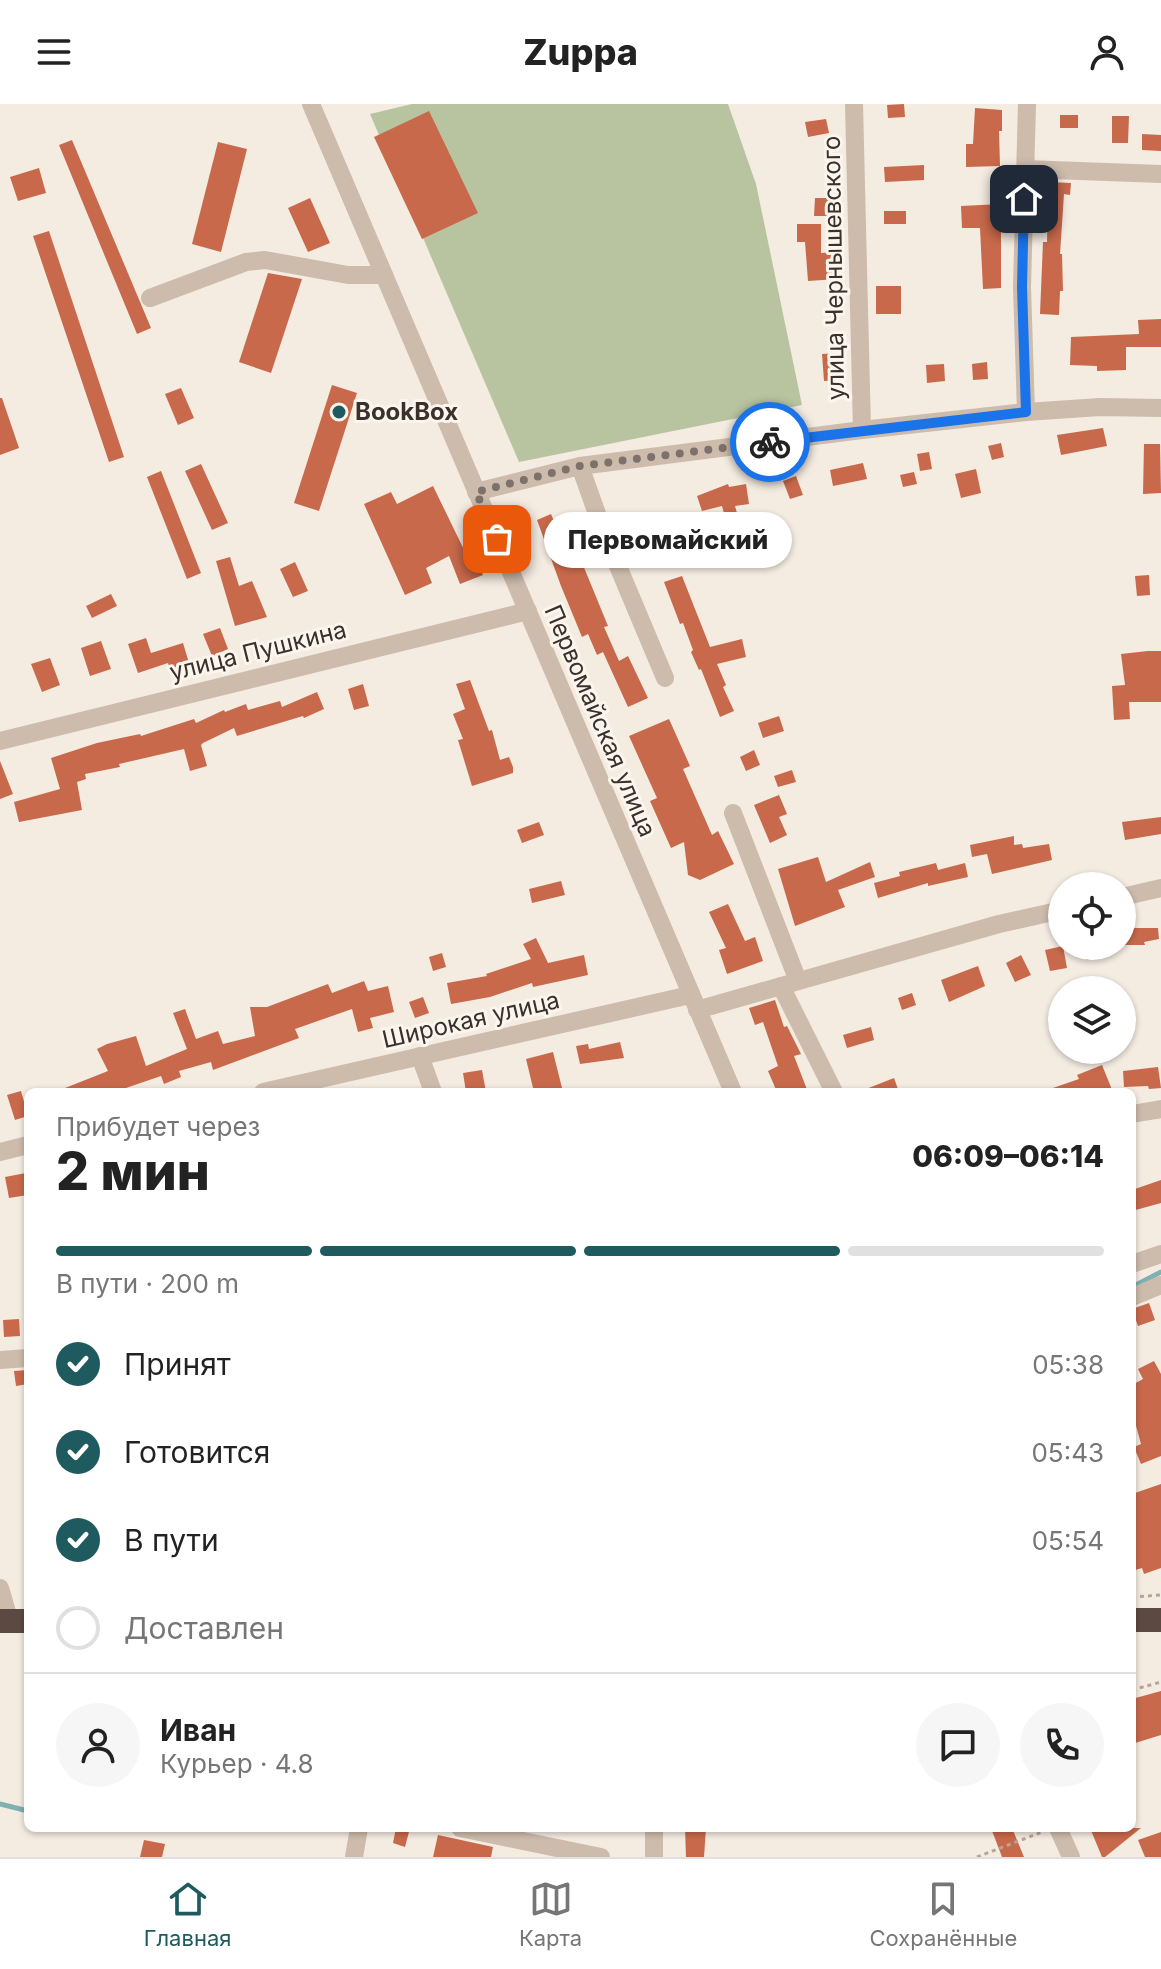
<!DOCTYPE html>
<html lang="ru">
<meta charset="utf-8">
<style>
body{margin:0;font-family:Inter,sans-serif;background:#f6f6f6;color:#222;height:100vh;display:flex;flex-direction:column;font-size:30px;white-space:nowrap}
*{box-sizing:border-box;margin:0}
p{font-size:26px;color:#767676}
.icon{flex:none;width:44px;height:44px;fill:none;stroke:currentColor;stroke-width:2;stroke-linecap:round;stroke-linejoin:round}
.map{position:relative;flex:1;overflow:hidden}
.details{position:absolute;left:24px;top:984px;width:1112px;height:744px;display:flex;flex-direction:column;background:#fff;border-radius:12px;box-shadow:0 2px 6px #0004}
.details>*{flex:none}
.controls{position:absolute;left:1048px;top:768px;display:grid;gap:16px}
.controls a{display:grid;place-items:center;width:88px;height:88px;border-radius:50%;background:#fff;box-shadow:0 2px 6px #0004;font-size:40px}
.pin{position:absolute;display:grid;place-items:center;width:68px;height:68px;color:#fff;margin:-34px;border-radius:16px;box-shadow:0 4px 12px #0006}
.courier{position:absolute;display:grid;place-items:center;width:80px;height:80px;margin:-40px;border:6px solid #1a73e8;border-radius:50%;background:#fff;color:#222;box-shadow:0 2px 10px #0007}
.bubble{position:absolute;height:56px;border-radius:28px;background:#fff;box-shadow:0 2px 6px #0004;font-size:26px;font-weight:800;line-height:56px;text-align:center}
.summary em{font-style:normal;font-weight:800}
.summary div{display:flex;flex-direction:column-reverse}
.summary{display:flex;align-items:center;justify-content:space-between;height:136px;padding:0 32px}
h1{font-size:52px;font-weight:800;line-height:60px}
.bar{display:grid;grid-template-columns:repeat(4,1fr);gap:12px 8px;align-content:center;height:96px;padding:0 32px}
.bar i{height:10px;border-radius:6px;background:#e0e0e0}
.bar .selected{background:#1f5a5e}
.bar p{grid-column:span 4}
.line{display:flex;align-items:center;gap:20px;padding:0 32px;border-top:2px solid #e0e0e0}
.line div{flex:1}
.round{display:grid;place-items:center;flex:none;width:84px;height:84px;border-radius:42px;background:#f6f6f6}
ol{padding:0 32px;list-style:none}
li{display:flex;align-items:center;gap:24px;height:88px}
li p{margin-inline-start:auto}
li .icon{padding:8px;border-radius:50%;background:#1f5a5e;color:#fff;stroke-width:4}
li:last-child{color:#767676}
li i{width:44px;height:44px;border:4px solid #e0e0e0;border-radius:50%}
header{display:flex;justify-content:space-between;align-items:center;height:104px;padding:0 32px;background:#fff;font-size:36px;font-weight:800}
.tab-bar{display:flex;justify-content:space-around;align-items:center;height:112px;border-top:2px solid #e0e0e0;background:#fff;font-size:22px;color:#767676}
.tab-bar a{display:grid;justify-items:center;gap:4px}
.tab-bar .selected{color:#1f5a5e}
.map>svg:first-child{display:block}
</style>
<header><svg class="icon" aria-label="menu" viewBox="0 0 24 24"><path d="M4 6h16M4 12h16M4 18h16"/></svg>Zuppa<svg class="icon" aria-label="person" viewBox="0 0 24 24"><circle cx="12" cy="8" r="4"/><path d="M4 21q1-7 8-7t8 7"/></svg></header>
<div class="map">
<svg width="1161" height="1753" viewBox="0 0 1161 1753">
<rect width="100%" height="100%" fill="#f4ebe1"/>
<!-- green -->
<polygon fill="#b8c4a0" points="412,0 728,0 756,80 802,301 519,358 370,10"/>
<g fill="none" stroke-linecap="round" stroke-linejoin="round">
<!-- stream -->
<g stroke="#7fb0b2" stroke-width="5">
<polyline points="1132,1183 1161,1168"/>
<polyline points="0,1700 28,1707"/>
</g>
</g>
<!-- building -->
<g fill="#c8694b">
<polygon points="904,0 905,13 888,14 887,1"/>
<polygon points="975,4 1002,6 1002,27 999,27 1000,62 966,63 966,40 973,40"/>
<polygon points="429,7 478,109 422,135 374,33"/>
<rect x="1060" y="11" width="18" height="13"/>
<polygon points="1112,12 1129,12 1128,39 1112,39"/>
<polygon points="826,15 829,29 808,33 805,18"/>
<polygon points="1142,30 1161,31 1161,47 1142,46"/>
<polygon points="72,36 151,224 137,230 59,41"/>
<polygon points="218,38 247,45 221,148 192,140"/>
<polygon points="924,61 924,76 885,78 884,63"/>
<polygon points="39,64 46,89 18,97 10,73"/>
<polygon points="1048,78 1071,79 1070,91 1064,90 1060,150 1062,150 1063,187 1060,187 1059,211 1040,210 1043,138 1047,138"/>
<polygon points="310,94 330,139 308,148 288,104"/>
<polygon points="815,94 831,94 830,112 814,112"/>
<polygon points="1001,100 1001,184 983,185 980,124 962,124 961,102"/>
<rect x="884" y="107" width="22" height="13"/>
<polygon points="797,120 821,120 821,149 835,148 837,175 808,177 805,138 797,138"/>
<polygon points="49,127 124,353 109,358 33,132"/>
<polygon points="268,169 302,175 271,269 239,258"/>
<rect x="876" y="182" width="25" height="28"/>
<polygon points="1161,215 1161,243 1126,243 1126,266 1097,267 1097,262 1070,261 1071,233 1139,230 1138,216"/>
<polygon points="842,249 844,276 824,277 822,250"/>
<polygon points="987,258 988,275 973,276 972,260"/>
<polygon points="944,260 945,277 927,279 926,261"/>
<polygon points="332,281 357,289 319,407 294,399"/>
<polygon points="181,284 194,314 178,321 165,290"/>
<polygon points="0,294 2,294 19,344 0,351"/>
<polygon points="1103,324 1107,342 1061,351 1057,331"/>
<polygon points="1001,339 1004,353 992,356 988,342"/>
<polygon points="1144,340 1160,340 1161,389 1143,390"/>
<polygon points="929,348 932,365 920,367 917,350"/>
<polygon points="863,359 867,375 833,382 830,366"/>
<polygon points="201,360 228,419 212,426 185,367"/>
<polygon points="976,365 981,389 961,394 955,370"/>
<polygon points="161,367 201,469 187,475 147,373"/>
<polygon points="914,368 917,380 903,383 900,371"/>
<polygon points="796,372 803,391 790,395 783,377"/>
<polygon points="728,380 729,383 746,380 749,400 735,402 737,409 725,413 722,402 702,407 697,392"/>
<polygon points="433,382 470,458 476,455 483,471 460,480 449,452 426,464 432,479 405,491 364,400 391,388 397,400"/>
<polygon points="551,410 565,443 590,433 598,454 583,461 608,522 604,523 619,557 628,552 648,594 628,603 603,548 597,551 588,530 582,533 561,482 537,416"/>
<polygon points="230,453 239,482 252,477 267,513 235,522 216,457"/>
<polygon points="295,458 308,487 293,493 280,465"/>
<polygon points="1149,471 1150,491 1137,492 1135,472"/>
<polygon points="682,472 710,543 742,535 746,553 717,560 726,581 723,583 734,607 720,613 701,565 699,566 691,548 693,546 683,519 680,520 664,478"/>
<polygon points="111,490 117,502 92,514 86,502"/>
<polygon points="220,524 228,545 212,552 203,530"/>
<polygon points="146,534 151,549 183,539 189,559 170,565 168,559 138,569 128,540"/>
<polygon points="101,537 111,565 90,572 81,544"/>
<polygon points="1148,547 1161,547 1161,598 1129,598 1130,615 1114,616 1112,582 1125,581 1121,550"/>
<polygon points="50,554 60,581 42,588 31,560"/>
<polygon points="470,576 489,627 492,626 500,656 509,653 513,663 513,669 472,682 458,636 463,635 453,610 465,605 456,580"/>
<polygon points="363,580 369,602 354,606 348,585"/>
<polygon points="317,588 324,605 304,614 303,612 237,632 234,624 203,639 201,641 207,662 190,667 184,645 119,660 120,663 85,670 86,675 77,678 82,706 19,718 14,698 60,685 51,654 97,639 140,630 141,632 194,615 196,619 224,606 225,608 246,600 248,606 280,597 282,603"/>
<polygon points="779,612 784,627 763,634 758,619"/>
<polygon points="669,615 690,662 683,665 712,731 718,727 734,760 700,776 688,771 684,738 671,744 650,697 657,694 629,632"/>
<polygon points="754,646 760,661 746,667 740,653"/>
<polygon points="0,657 13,690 0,695"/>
<polygon points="792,666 796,678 778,683 774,672"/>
<polygon points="779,691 787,710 779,713 787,731 770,739 754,701"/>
<polygon points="1161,713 1161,730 1125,736 1122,718"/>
<polygon points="539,718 544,731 522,739 517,726"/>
<polygon points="1014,732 1014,741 1022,740 1023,744 1049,740 1052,756 992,770 987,750 972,753 970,741"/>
<polygon points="818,753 826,778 870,758 875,773 838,786 845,803 795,822 778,765"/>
<polygon points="936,759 938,766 965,759 968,773 928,782 928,779 878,794 874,779 900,772 899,768"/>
<polygon points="561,777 565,791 532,799 529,785"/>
<polygon points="728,800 745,837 755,833 763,857 727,870 719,846 726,844 709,808"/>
<polygon points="1122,824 1158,824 1159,835 1144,838 1145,841 1122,841"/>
<polygon points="536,834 548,859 584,851 588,871 533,883 532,879 490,893 451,900 447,879 487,872 486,870 531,855 523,840"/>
<polygon points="1063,842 1067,864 1050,867 1045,846"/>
<polygon points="1081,842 1121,842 1087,856"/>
<polygon points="442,849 446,863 433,867 429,853"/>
<polygon points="1021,851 1031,871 1015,878 1006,859"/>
<polygon points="978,862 985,882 949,898 941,876"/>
<polygon points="364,877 368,887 388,882 394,908 370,914 373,924 358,928 352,905 295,925 299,934 213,966 211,958 179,967 181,973 164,980 161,972 123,985 124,988 55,988 108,967 97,945 107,940 136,932 146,962 187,945 173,909 185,905 196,935 218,927 223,940 255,932 250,903 267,903 328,880 332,889"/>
<polygon points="912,889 916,901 902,906 898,894"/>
<polygon points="423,893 429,909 415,914 409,898"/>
<polygon points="775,896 784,923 787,922 801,950 794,952 808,988 777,988 768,967 778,962 763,918 755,921 749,904"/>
<polygon points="871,923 874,936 847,944 843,931"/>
<polygon points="620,938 624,954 580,960 576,942 588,940 589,945"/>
<polygon points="553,948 562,984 534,988 526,955"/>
<polygon points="1102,961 1113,988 1047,988 1047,986 1079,975 1077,971"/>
<polygon points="1158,963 1161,984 1149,985 1148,982 1124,983 1123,967"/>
<polygon points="482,966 486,988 466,988 463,969"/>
<polygon points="894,974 899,988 861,988 861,987"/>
<polygon points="21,987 28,1012 15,1016 7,991"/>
<polygon points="26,1069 28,1091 9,1094 5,1073"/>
<polygon points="1161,1076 1161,1099 1132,1107 1132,1086"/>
<polygon points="1149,1199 1155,1216 1138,1222 1132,1205"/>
<polygon points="19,1215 20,1232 4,1233 3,1216"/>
<polygon points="1154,1257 1161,1270 1161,1352 1141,1360 1134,1343 1141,1340 1132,1307 1132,1281 1143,1275 1138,1265"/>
<polygon points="28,1266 28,1280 16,1282 14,1267"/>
<polygon points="1161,1380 1161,1464 1144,1470 1142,1464 1132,1467 1132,1390"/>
<polygon points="1161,1587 1161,1631 1132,1640 1132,1595"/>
<polygon points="396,1724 410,1724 405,1743 393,1739"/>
<polygon points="685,1724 706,1724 704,1753 686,1753"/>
<polygon points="991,1724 1012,1724 1024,1753 1002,1753"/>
<polygon points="1090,1724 1141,1724 1105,1753 1102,1753"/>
<polygon points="1161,1728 1161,1753 1145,1753 1138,1736"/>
<polygon points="438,1731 493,1743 491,1753 433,1753"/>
<polygon points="144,1736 165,1740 162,1753 140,1753"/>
</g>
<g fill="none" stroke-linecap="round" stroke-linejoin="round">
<!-- path -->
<g stroke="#b9a596" stroke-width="3" stroke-dasharray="4 4" stroke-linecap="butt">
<polyline points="1132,1493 1161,1491"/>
<polyline points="1132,1586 1161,1578"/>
<polyline points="977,1753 1042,1728"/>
</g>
<!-- minor -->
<g stroke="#cdbbac" stroke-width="18">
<polyline points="311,0 733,988"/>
<polyline points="854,0 862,326"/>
<polyline points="1025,65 1161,70"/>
<polyline points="150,194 246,158 265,156 348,171 384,171"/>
<polyline points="1026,308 1022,183 1027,0"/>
<polyline points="580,362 602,424 665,574"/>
<polyline points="476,388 580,362 862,326 1026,308 1100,303 1161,304"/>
<polyline points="0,637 528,507"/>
<polyline points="733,709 798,877"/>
<polyline points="1122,793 1161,784"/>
<polyline points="781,882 834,988"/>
<polyline points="697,906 999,820 1062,806"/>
<polyline points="420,952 433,988"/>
<polyline points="263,988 690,891"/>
<polyline points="1132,1010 1161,1005"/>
<polyline points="0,1048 28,1041"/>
<polyline points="1132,1160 1161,1150"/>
<polyline points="1132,1193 1161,1181"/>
<polyline points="0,1256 28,1254"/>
<polyline points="0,1484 10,1518"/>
<polyline points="460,1724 601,1753"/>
<polyline points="654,1724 654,1753"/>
<polyline points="1058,1724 1071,1753"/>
<polyline points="354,1753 359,1724"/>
</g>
<!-- highway -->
<g stroke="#5c4a42" stroke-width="24">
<polyline points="1132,1516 1161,1516"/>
<polyline points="0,1517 28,1517"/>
</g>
</g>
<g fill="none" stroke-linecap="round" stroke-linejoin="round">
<!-- done -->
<polyline stroke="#7c716b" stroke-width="8" stroke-dasharray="0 14.4" points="497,435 476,388 580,362 770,338"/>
<!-- route -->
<polyline stroke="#1a73e8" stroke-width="10" points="770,338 1026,308 1022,183 1024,95"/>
</g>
<!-- markers -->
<circle fill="#1f5a5e" stroke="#fbf5ee" stroke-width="3" cx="339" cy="308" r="8"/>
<g text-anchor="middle" stroke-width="6" stroke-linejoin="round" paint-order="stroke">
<!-- street labels -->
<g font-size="24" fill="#3b302b" stroke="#fbf5ee">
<text transform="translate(834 164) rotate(-91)" y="8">улица Чернышевского</text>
<text transform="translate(258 547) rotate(-14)" y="8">улица Пушкина</text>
<text transform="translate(600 617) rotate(67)" y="8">Первомайская улица</text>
<text transform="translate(471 916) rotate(-13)" y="8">Широкая улица</text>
</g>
<!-- poi labels -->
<g font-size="24" font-weight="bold" fill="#3b302b" stroke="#fbf5ee" text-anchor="start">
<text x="355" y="316">BookBox</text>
</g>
</g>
</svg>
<div class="controls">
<a><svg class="icon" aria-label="locate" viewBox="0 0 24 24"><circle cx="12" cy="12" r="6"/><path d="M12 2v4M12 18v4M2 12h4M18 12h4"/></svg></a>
<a><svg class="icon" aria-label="layers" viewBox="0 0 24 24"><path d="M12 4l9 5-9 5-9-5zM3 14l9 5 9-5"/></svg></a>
</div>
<div class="pin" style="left:497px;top:435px;background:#ea580c"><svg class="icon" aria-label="bag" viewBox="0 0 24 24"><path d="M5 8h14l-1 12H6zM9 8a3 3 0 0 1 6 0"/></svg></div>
<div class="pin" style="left:1024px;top:95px;background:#1f2937"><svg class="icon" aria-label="home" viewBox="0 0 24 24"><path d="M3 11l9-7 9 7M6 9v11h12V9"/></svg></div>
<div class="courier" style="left:770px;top:338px"><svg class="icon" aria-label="bike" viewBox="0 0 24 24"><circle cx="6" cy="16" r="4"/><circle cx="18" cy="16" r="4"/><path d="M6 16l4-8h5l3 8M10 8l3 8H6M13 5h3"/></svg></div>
<div class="bubble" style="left:544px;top:408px;width:248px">Первомайский</div>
<section class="details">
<div class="summary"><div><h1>2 мин</h1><p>Прибудет через</p></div><em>06:09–06:14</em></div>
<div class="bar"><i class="selected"></i><i class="selected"></i><i class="selected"></i><i></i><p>В пути · 200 m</p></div>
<ol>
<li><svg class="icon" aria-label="check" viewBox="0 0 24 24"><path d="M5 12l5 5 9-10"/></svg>Принят<p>05:38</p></li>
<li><svg class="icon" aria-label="check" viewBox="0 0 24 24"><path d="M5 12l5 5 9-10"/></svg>Готовится<p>05:43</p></li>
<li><svg class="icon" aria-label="check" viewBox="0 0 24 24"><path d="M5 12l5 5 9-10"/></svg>В пути<p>05:54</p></li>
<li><i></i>Доставлен</li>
</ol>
<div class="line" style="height:144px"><a class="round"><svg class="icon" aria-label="person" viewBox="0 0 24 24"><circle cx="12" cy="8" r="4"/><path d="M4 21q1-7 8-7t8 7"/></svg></a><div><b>Иван</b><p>Курьер · 4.8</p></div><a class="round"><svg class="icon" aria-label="chat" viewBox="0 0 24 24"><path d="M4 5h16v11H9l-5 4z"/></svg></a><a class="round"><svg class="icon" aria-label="phone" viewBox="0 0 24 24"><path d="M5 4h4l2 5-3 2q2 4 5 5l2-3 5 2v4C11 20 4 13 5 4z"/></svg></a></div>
</section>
</div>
<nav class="tab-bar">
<a class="selected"><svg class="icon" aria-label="home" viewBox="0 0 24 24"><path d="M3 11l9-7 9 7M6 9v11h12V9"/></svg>Главная</a>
<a><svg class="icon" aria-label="map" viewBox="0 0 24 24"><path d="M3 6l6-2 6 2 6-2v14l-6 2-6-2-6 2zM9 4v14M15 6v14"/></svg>Карта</a>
<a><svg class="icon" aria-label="saved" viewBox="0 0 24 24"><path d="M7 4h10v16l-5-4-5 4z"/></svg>Сохранённые</a>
</nav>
